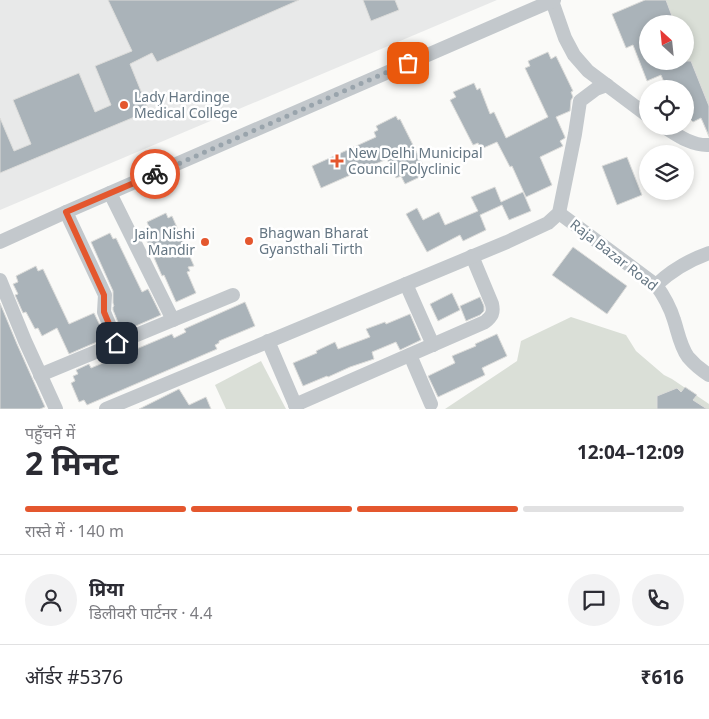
<!DOCTYPE html>
<html lang="hi">
<meta charset="utf-8">
<style>
body{margin:0;font-family:"Noto Sans","Noto Sans Devanagari",sans-serif;background:#f2f2f3;color:#2b2b33;height:100vh;display:flex;flex-direction:column;font-size:19px;white-space:nowrap}
*{box-sizing:border-box;margin:0}
p{font-size:16px;color:#7c7c81}
.icon{flex:none;width:28px;height:28px;fill:none;stroke:currentColor;stroke-width:2;stroke-linecap:round;stroke-linejoin:round}
.map{position:relative;height:409px;overflow:hidden}
.details{display:flex;flex-direction:column;background:#fff;flex:1}
.details>*{flex:none}
.needle{width:32px;rotate:333deg}
.buttons{position:absolute;left:639px;top:15px;display:grid;gap:10px}
.buttons a{display:grid;place-items:center;width:55px;height:55px;border-radius:50%;background:#fff;box-shadow:0 2px 8px #0003;font-size:25px}
.pin{position:absolute;display:grid;place-items:center;width:42px;height:42px;color:#fff;margin:-21px;border-radius:10px;box-shadow:0 2px 8px #0006}
.courier{position:absolute;display:grid;place-items:center;width:50px;height:50px;margin:-25px;border:4px solid #e4572e;border-radius:50%;background:#fff;color:#222;box-shadow:0 1px 6px #0007}
.head em{font-style:normal;font-weight:700}
.head div{display:flex;flex-direction:column-reverse}
.head{display:flex;align-items:center;justify-content:space-between;height:85px;padding:0 25px}
h1{font-size:32px;font-weight:700;line-height:38px}
.bar{display:grid;grid-template-columns:repeat(4,1fr);gap:8px 5px;align-content:center;height:60px;padding:0 25px}
.bar i{height:6px;border-radius:4px;background:#e1e1e2}
.bar .current{background:#e4572e}
.bar p{grid-column:span 4}
.line{display:flex;align-items:center;gap:12px;padding:0 25px;border-top:1px solid #e1e1e2}
.line div{flex:1}
.round{display:grid;place-items:center;flex:none;width:52px;height:52px;border-radius:26px;background:#f2f2f3}
.map>svg:first-child{display:block}
</style>
<div class="map">
<svg width="709" height="409" viewBox="0 0 709 409">
<rect width="100%" height="100%" fill="#fafaf8"/>
<!-- built -->
<polygon fill="#e8e9e9" points="0,0 497,0 0,210"/>
<!-- green -->
<g fill="#dadfd7">
<polygon points="654,0 709,0 709,138 678,61 685,61 685,24 663,24"/>
<polygon points="571,317 626,335 636,351 664,375 672,379 709,404 709,409 445,409 517,361 521,341"/>
<polygon points="261,361 286,409 226,409 215,385"/>
</g>
<!-- building -->
<g fill="#aab3b9" stroke="#dcdcda">
<polygon points="108,0 299,0 157,62 152,53 130,64 149,111 0,173 0,118 14,151 31,144 13,100 79,73 95,112 111,105 95,66 132,51"/>
<polygon points="363,0 395,0 399,10 371,21"/>
<polygon points="645,0 666,0 675,24 648,24 648,61 691,61 709,106 709,136 701,118 693,122 685,114 685,111 690,109 685,98 685,89 667,89 661,75 647,81 633,45 626,48 612,14"/>
<polygon points="548,52 551,59 556,56 573,91 571,92 573,97 571,100 570,111 556,117 565,137 565,138 560,141 563,146 540,157 552,185 526,197 512,166 510,167 497,142 481,149 478,143 473,145 450,100 456,97 453,92 474,83 477,90 480,88 490,114 494,112 506,138 548,117 525,68 530,66 528,61"/>
<polygon points="396,116 398,120 400,119 423,165 420,166 424,175 405,184 401,176 396,178 387,159 321,188 312,166 376,137 374,132 378,130 376,126"/>
<polygon points="627,157 642,195 617,205 602,166"/>
<polygon points="495,187 501,202 523,192 531,211 509,220 502,205 480,215 486,230 463,241 460,235 427,252 406,214 417,208 423,220 439,212 445,225 478,211 471,197"/>
<polygon points="166,213 168,218 172,216 194,266 188,267 190,271 187,272 196,293 176,302 164,275 162,276 142,230 149,227 147,222"/>
<polygon points="110,233 113,239 116,238 142,292 148,289 161,315 122,332 113,310 113,307 114,306 113,303 113,291 91,242"/>
<polygon points="573,247 627,286 607,314 552,275"/>
<polygon points="36,266 38,271 43,269 69,324 94,313 106,338 69,354 57,328 42,336 38,328 35,329 26,312 23,313 15,295 18,294 13,284 18,282 16,276"/>
<polygon points="452,293 460,310 438,321 430,304"/>
<polygon points="480,297 484,306 484,311 480,315 466,321 460,306"/>
<polygon points="245,302 255,326 219,341 219,343 215,345 217,349 87,405 84,400 79,402 71,383 75,381 73,376 78,374 76,370 89,364 91,368 172,334 174,338 186,332 184,329"/>
<polygon points="0,303 17,344 45,407 40,409 0,409"/>
<polygon points="410,314 421,340 400,350 396,342 372,352 374,359 350,367 328,377 327,376 303,386 293,363 317,353 316,351 335,342 338,349 370,337 366,329 385,322 386,324"/>
<polygon points="497,334 507,356 482,368 485,375 438,397 428,376 455,363 452,356 476,346 475,344"/>
<polygon points="685,387 697,395 693,400 707,409 657,409 657,396 677,388 681,392"/>
<polygon points="179,389 189,405 206,397 211,409 139,409"/>
</g>
<g fill="none" stroke-linecap="round" stroke-linejoin="round">
<!-- minor -->
<g stroke="#c3c8cc" stroke-width="14">
<polyline points="552,1 565,38 574,55 588,71 648,116"/>
<path d="M663 126C677 135 692 146 709 145"/>
<polyline points="110,193 173,320"/>
<polyline points="66,212 105,295 104,312 117,343"/>
<path d="M559 213 656 285C664 296 670 307 674 320 678 332 680 346 688 357 694 364 701 370 709 375"/>
<polyline points="0,242 66,212 554,0"/>
<polyline points="0,280 25,341 56,409"/>
<polyline points="406,284 433,345"/>
<path d="M656 285C672 270 689 260 709 253"/>
<polyline points="268,341 297,409"/>
<polyline points="410,355 431,404"/>
<polyline points="40,375 233,295"/>
<path d="M295 405 485 322C492 316 494 313 492 304L472 256"/>
<polyline points="106,409 507,242 548,223 559,213 575,134 580,101 596,89 607,85"/>
</g>
</g>
<g fill="none" stroke-linecap="round" stroke-linejoin="round">
<!-- done -->
<polyline stroke="#99a4ac" stroke-width="5" stroke-dasharray="0 9" points="155,174 408,63"/>
<!-- route -->
<polyline stroke="#e4572e" stroke-width="6" points="117,343 104,312 104,295 66,212 155,174"/>
</g>
<!-- markers -->
<g fill="#e4572e" stroke="#fff" stroke-width="2">
<circle cx="124" cy="105" r="5"/>
<path d="M334.5 153.5h5v5h5v5h-5v5h-5v-5h-5v-5h5z"/>
<circle cx="249" cy="241" r="5"/>
<circle cx="205" cy="242" r="5"/>
</g>
<g text-anchor="middle" stroke-width="5" stroke-linejoin="round" paint-order="stroke">
<!-- poi labels -->
<g font-size="14" fill="#657683" stroke="#fff" text-anchor="start">
<text x="134" y="102">Lady Hardinge<tspan x="134" dy="16">Medical College</tspan></text>
<text x="348" y="158">New Delhi Municipal<tspan x="348" dy="16">Council Polyclinic</tspan></text>
<text x="259" y="238">Bhagwan Bharat<tspan x="259" dy="16">Gyansthali Tirth</tspan></text>
<text x="195" y="239" text-anchor="end">Jain Nishi<tspan x="195" dy="16">Mandir</tspan></text>
</g>
<!-- street labels -->
<g font-size="14" fill="#657683" stroke="#fff">
<text transform="translate(614 255) rotate(38)" y="5">Raja Bazar Road</text>
</g>
</g>
</svg>
<div class="buttons">
<a><svg class="needle" viewBox="-14 -14 28 28"><path d="M0-13l5 13h-10z" fill="#e53935"/><path d="M0 13l5-13h-10z" fill="#7c7c81"/></svg></a>
<a><svg class="icon" aria-label="locate" viewBox="0 0 24 24"><circle cx="12" cy="12" r="6"/><path d="M12 2v4M12 18v4M2 12h4M18 12h4"/></svg></a>
<a><svg class="icon" aria-label="layers" viewBox="0 0 24 24"><path d="M12 4l9 5-9 5-9-5zM3 14l9 5 9-5"/></svg></a>
</div>
<div class="pin" style="left:408px;top:63px;background:#ea580c"><svg class="icon" aria-label="bag" viewBox="0 0 24 24"><path d="M5 8h14l-1 12H6zM9 8a3 3 0 0 1 6 0"/></svg></div>
<div class="pin" style="left:117px;top:343px;background:#1f2937"><svg class="icon" aria-label="home" viewBox="0 0 24 24"><path d="M3 11l9-7 9 7M6 9v11h12V9"/></svg></div>
<div class="courier" style="left:155px;top:174px"><svg class="icon" aria-label="bike" viewBox="0 0 24 24"><circle cx="6" cy="16" r="4"/><circle cx="18" cy="16" r="4"/><path d="M6 16l4-8h5l3 8M10 8l3 8H6M13 5h3"/></svg></div>
</div>
<section class="details">
<div class="head"><div><h1>2 मिनट</h1><p>पहुँचने में</p></div><em>12:04–12:09</em></div>
<div class="bar"><i class="current"></i><i class="current"></i><i class="current"></i><i></i><p>रास्ते में · 140 m</p></div>
<div class="line" style="height:90px"><a class="round"><svg class="icon" aria-label="person" viewBox="0 0 24 24"><circle cx="12" cy="8" r="4"/><path d="M4 21q1-7 8-7t8 7"/></svg></a><div><b>प्रिया</b><p>डिलीवरी पार्टनर · 4.4</p></div><a class="round"><svg class="icon" aria-label="chat" viewBox="0 0 24 24"><path d="M4 5h16v11H9l-5 4z"/></svg></a><a class="round"><svg class="icon" aria-label="phone" viewBox="0 0 24 24"><path d="M5 4h4l2 5-3 2q2 4 5 5l2-3 5 2v4C11 20 4 13 5 4z"/></svg></a></div>
<div class="line" style="height:65px"><div>ऑर्डर #5376</div><b>₹616</b></div>
</section>
